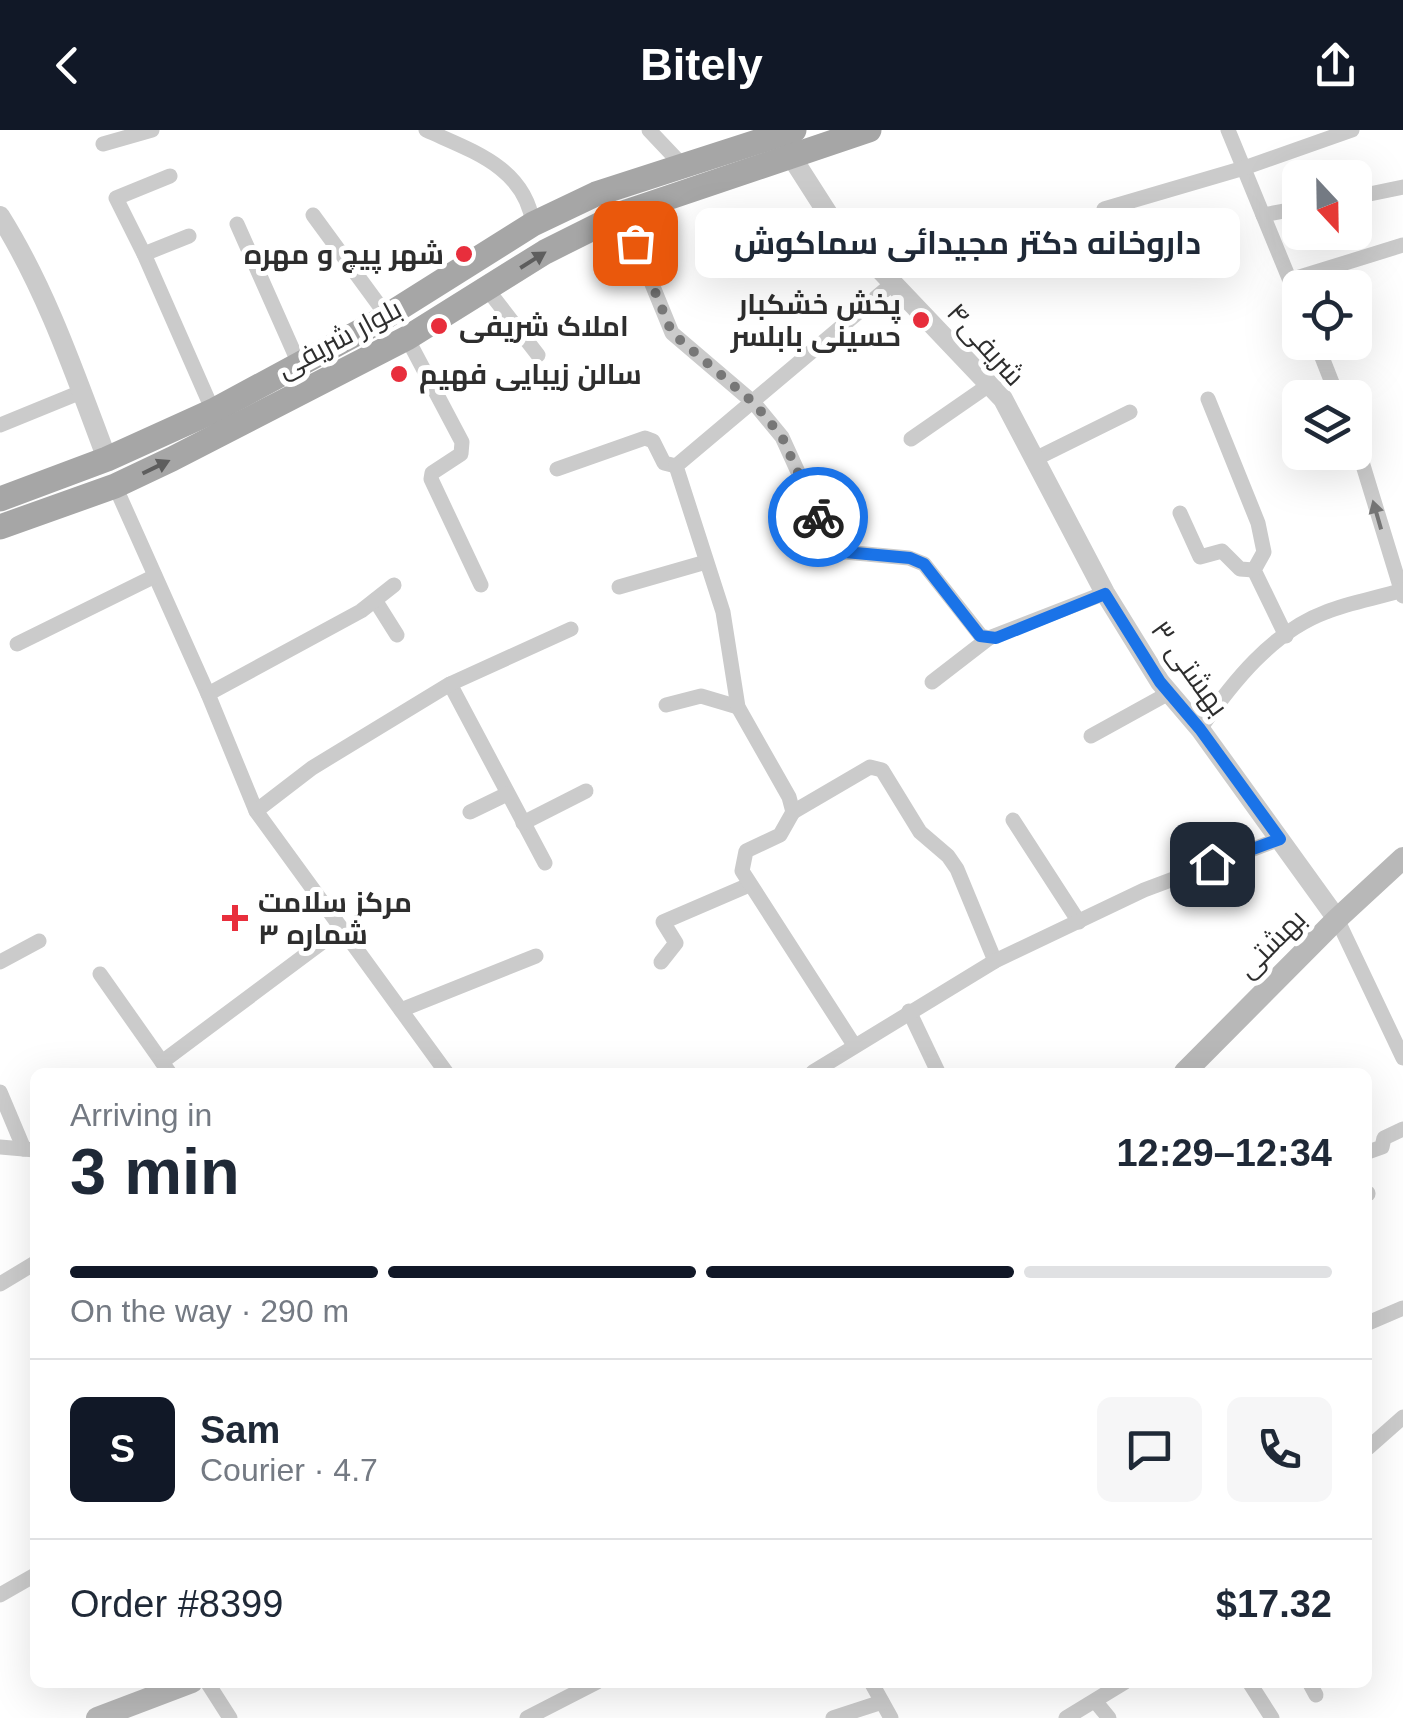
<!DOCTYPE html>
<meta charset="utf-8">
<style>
body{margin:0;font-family:Helvetica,Cairo,sans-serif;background:#f6f6f7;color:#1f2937;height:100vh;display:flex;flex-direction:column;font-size:38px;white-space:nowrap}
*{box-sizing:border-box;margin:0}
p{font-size:32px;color:#747a83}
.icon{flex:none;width:55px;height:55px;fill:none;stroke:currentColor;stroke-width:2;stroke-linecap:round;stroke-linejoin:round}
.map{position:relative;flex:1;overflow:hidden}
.panel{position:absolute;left:30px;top:938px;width:1342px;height:620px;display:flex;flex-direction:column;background:#fff;border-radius:15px;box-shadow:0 10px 40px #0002}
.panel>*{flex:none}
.needle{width:65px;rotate:158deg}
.controls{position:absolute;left:1282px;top:30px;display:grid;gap:20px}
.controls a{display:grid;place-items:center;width:90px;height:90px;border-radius:15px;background:#fff;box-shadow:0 10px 40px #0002;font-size:50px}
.pin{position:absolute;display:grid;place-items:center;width:85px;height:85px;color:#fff;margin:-42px;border-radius:20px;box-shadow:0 5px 15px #0006}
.courier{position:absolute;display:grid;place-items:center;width:100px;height:100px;margin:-50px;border:8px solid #1a73e8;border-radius:50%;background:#fff;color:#222;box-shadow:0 2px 12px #0007}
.bubble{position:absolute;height:70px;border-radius:15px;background:#fff;box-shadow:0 10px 40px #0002;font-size:32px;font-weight:700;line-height:70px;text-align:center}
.head em{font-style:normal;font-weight:700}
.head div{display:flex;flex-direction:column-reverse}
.head{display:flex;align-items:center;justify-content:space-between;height:170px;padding:0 40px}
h1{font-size:65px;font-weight:700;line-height:75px}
.bar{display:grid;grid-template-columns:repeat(4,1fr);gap:15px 10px;align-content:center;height:120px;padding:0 40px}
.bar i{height:12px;border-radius:8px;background:#e0e1e3}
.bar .current{background:#111827}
.bar p{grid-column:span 4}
.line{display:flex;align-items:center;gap:25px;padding:0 40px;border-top:2px solid #e0e1e3}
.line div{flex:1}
.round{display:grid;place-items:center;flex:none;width:105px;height:105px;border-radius:15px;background:#f6f6f7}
header{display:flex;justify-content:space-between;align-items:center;height:130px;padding:0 40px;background:#111827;color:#fff;font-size:45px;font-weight:700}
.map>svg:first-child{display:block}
</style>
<header><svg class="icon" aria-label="back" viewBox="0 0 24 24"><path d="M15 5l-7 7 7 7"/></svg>Bitely<svg class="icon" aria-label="share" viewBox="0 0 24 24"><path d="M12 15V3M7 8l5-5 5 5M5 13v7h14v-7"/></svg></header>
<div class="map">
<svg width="1403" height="1588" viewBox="0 0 1403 1588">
<rect width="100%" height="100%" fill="#fff"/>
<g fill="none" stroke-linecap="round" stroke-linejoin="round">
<!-- minor -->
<g stroke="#cbcbcb" stroke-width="15">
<path d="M426 0C472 21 525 37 533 94"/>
<polyline points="649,0 683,36"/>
<polyline points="1228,0 1300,175"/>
<polyline points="103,14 152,0"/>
<polyline points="1355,67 1403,57"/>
<polyline points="623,83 672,203 754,273 782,307 834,421 909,428 924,434 981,506 989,508 1105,463"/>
<polyline points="313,85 387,186"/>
<polyline points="1263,85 1300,78"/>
<polyline points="237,94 300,236"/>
<polyline points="189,106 144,124 213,281"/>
<polyline points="144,124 116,68 170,46"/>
<polyline points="1121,128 1104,79 1244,38 1352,0"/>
<polyline points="1290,150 1403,115"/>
<polyline points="487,159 538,225"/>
<polyline points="407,208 462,312 461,324 432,343 431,349 481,455"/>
<polyline points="1316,212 1338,268"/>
<polyline points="1208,269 1258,393 1264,422 1254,440 1286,506"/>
<polyline points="0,295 81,262"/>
<polyline points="911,309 989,255"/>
<polyline points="1355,309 1403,466"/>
<polyline points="1035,329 1130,282"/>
<polyline points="557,339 645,308 653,311 664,333 676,336"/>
<polyline points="115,356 208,564 256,681 446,942"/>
<polyline points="1180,383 1200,427 1222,421 1240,439 1254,440"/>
<polyline points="619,457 706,432"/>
<polyline points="375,470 397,505"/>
<polyline points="17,514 155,446"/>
<polyline points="932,552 989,508"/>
<polyline points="450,554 545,733"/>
<polyline points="208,564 361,481 394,455"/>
<polyline points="666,575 701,566 738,577"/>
<path d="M1200 599C1232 553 1272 502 1326 482 1351 472 1378 468 1403 460"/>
<polyline points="1091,606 1169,563"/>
<polyline points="256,681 312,638 450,554 571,499"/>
<polyline points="470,682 507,664"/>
<polyline points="793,682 870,637 882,640 920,702 948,726 957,739 995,831"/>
<polyline points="1013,690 1079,792"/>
<polyline points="523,693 586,661"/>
<polyline points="1337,789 1403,928"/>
<polyline points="0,832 39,811"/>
<polyline points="661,832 676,813 663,792 749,755"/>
<polyline points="100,844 169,942"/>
<polyline points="401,880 536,826"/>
<polyline points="909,881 938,942"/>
<polyline points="854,915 742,741 746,721 780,705 793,682 789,667 738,577 723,482 676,336 892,154"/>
<polyline points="162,932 340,799"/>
<polyline points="813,942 995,831 1144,760 1280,709"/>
<polyline points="0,962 24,1019"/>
<polyline points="0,1017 35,1020"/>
<polyline points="1368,1022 1382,1017 1384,1008 1403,999"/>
<polyline points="1368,1063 1368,1064"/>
<polyline points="0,1154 35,1133"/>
<polyline points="1368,1193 1403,1178"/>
<polyline points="1368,1318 1403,1287"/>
<polyline points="0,1465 35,1445"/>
<polyline points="207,1552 230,1588"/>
<polyline points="871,1552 891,1588"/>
<polyline points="1249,1552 1272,1588"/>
<polyline points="1309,1552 1316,1565"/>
<polyline points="1095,1571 1109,1588"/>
<polyline points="527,1588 597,1552"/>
<polyline points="833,1588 882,1572"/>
<polyline points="1066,1588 1125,1552"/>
</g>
<!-- tertiary -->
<g stroke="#cbcbcb" stroke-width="20">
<polyline points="791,26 830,87 1003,269 1105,463 1160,552 1200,599 1337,789"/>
<path d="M0 86C47 161 76 247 107 329"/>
</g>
<!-- secondary -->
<g stroke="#b8b8b8" stroke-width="22">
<polyline points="1185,942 1337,789 1403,728"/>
<polyline points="97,1588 192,1552"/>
</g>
<!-- primary -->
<g stroke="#a6a6a6" stroke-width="25">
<polyline points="0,369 107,329 213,281 374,194 533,94 596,64 794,0"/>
<polyline points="0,397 115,356 172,329 407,208 545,122 623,83 869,0"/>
</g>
</g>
<!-- one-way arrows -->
<defs><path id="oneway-solid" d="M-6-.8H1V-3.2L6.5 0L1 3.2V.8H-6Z" transform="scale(2.5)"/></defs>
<g fill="#5e5e5e">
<use href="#oneway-solid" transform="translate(533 130) rotate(-32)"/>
<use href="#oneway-solid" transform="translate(156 337) rotate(-26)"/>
</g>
<use fill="#757575" href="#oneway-solid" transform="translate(1377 385) rotate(-106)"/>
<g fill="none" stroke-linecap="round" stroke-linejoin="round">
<!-- done -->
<polyline stroke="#777" stroke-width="10" stroke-dasharray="0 18" points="635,113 672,203 754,273 782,307 818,387"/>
<!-- route -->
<polyline stroke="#1a73e8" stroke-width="12" points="818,387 834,421 910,428 924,434 980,506 996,508 1105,464 1160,552 1200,599 1280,709 1212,734"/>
</g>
<!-- markers -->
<g fill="#e82e3c" stroke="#fff" stroke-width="4">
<circle cx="464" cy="124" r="10"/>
<circle cx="921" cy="190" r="10"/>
<circle cx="439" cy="196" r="10"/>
<circle cx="399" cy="244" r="10"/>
<path d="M230 773h10v10h10v10h-10v10h-10v-10h-10v-10h10z"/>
</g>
<g text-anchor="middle" stroke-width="10" stroke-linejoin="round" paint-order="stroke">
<!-- poi labels -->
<g font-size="28" font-weight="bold" fill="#2e2e2e" stroke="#fff" text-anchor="start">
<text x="444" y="134" text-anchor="end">شهر پیچ و مهره</text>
<text x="901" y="184" text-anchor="end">پخش خشکبار<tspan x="901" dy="32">حسینی بابلسر</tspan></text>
<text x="459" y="206">املاک شریفی</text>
<text x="419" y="254">سالن زیبایی فهیم</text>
<text x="258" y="782">مرکز سلامت<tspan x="258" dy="32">شماره ۳</tspan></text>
</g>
<!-- street labels -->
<g font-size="28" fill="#2e2e2e" stroke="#fff">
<text transform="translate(339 208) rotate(-28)" y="10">بلوار شریفی</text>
<text transform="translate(986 214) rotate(48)" y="10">شریفی۴</text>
<text transform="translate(1190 538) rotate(54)" y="10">بهشتی ۳</text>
<text transform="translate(1271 813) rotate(-45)" y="10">بهشتی</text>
</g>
</g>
</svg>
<div class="controls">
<a><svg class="needle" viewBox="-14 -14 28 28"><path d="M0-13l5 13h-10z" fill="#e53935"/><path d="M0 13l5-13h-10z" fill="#747a83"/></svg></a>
<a><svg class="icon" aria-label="locate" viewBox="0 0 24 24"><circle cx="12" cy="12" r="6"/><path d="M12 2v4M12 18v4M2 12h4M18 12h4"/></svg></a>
<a><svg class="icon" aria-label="layers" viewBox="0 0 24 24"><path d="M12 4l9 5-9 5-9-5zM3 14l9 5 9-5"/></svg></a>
</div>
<div class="pin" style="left:635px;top:113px;background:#ea580c"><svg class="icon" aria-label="bag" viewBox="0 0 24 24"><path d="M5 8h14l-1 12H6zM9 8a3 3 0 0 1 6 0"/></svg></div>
<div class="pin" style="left:1212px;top:734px;background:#1f2937"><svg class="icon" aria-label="home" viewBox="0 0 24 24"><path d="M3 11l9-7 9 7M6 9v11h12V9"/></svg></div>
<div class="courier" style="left:818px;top:387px"><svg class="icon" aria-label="bike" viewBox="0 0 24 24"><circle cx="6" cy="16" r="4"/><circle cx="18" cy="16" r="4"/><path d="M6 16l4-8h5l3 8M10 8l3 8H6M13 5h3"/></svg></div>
<div class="bubble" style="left:695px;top:78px;width:545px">داروخانه دکتر مجیدائی سماکوش</div>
<section class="panel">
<div class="head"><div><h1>3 min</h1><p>Arriving in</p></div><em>12:29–12:34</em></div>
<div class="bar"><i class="current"></i><i class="current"></i><i class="current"></i><i></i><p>On the way · 290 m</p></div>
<div class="line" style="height:180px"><b class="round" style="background:#111827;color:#fff">S</b><div><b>Sam</b><p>Courier · 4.7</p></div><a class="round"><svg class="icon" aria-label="chat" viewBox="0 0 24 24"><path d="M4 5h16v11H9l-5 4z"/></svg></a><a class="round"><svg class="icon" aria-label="phone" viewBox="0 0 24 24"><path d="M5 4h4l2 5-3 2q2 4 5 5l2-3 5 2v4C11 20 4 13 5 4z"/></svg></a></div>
<div class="line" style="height:130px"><div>Order #8399</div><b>$17.32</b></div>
</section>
</div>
